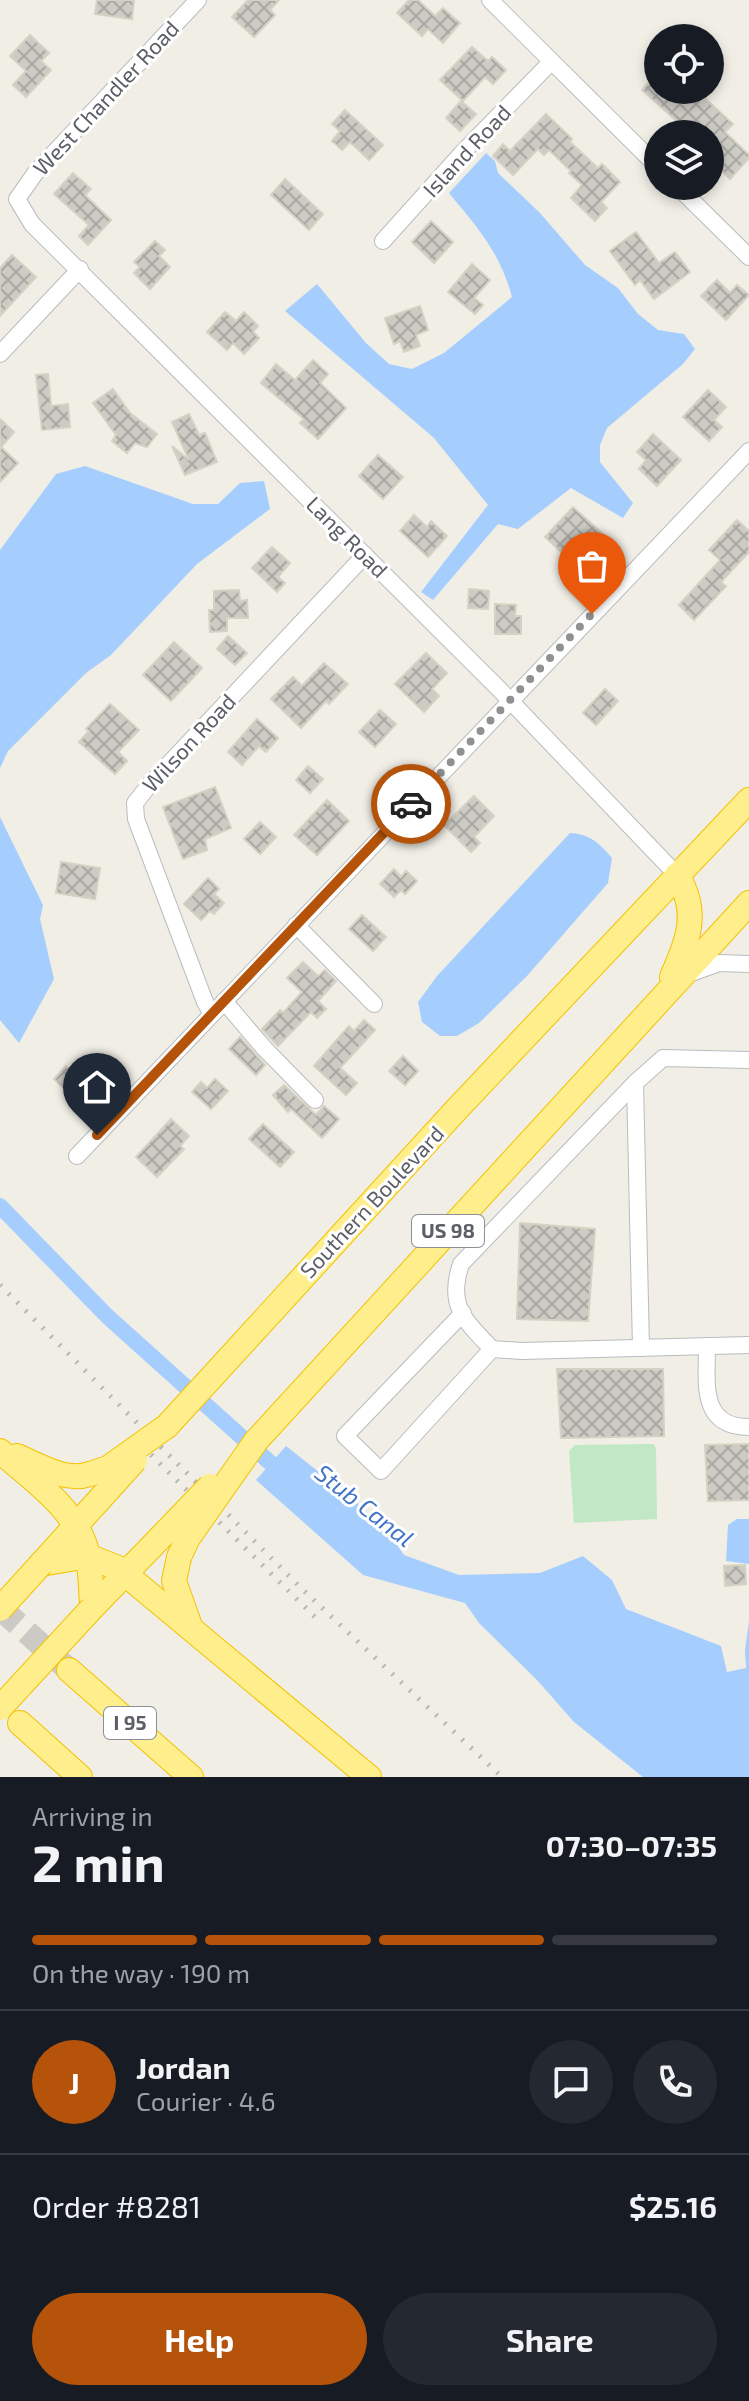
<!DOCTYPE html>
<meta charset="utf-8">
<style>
body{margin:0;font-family:"Exo 2",sans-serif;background:#242831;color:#f1f3f6;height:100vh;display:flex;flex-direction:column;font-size:30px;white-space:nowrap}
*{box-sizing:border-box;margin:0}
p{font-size:26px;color:#9ea1a6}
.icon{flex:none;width:44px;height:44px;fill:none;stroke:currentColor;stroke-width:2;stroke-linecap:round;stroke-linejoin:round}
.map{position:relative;height:1777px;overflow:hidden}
.drawer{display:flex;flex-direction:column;background:#171b24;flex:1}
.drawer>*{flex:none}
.tools{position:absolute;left:644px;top:24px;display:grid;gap:16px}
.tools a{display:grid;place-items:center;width:80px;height:80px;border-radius:50%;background:#171b24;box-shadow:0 4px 12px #0003;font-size:40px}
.pin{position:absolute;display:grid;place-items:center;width:68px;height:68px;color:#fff;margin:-82px -34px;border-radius:50% 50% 50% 0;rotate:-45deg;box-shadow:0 0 8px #0007}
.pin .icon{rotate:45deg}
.courier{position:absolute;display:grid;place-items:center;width:80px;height:80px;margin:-40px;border:6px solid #b45309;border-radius:50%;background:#fff;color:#222;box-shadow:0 2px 10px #0007}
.overview em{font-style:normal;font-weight:700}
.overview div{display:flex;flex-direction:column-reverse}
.overview{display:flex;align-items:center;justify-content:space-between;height:136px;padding:0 32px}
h1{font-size:52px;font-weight:700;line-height:60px}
.bar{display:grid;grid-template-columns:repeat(4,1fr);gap:12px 8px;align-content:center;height:96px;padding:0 32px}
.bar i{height:10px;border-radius:6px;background:#363941}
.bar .current{background:#b45309}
.bar p{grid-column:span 4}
.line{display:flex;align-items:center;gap:20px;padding:0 32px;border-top:2px solid #363941}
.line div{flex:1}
.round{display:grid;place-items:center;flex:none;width:84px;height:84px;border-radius:42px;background:#242831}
.primary-button{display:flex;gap:16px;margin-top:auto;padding:16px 32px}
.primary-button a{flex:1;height:92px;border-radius:48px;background:#b45309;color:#fff;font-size:32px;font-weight:700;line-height:92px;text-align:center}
.primary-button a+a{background:#242831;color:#f1f3f6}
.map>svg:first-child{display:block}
</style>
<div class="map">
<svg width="749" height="1777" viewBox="0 0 749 1777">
<defs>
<pattern id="building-cross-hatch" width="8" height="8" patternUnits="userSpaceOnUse" patternTransform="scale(2)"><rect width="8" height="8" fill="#cccbc4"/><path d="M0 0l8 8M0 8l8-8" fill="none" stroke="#a9a8a3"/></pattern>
</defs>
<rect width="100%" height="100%" fill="#f0eee5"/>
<!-- green -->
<polygon fill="#c0e8c4" points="653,1444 656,1448 657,1519 574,1523 569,1451 575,1445"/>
<!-- water -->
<g fill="#a5ceff">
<path d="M486 153 495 161 498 173 540 213 585 265 618 288 638 314 658 330 684 334 695 349 683 364 607 428 600 445V462L633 503 623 518 571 488 518 529 498 524 433 600 421 592 488 505 434 438 285 311 317 284 366 343 389 364 412 369 444 353 512 297C500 252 477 227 449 193Z"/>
<polygon points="85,466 193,504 218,504 240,483 264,481 270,509 197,564 111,655 86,673 8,751 0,768 0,550 56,474"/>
<polygon points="0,817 43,905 40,919 54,979 19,1043 0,1020"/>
<path d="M570 833C590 834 599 843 612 858L608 883 527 976 479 1023 457 1036H440L422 1022 418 1002 437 976Z"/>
<polygon points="286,1446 353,1499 388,1532 404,1555 459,1575 540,1573 583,1556 612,1580 626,1609 721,1646 727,1672 746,1668 745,1650 749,1621 749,1777 643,1777 574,1722 537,1680 479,1623 465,1603 363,1575 256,1480"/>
<polygon points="737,1519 749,1519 749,1564 726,1561 728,1525"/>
</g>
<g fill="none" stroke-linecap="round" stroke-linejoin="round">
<!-- canal -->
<polyline stroke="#a5ceff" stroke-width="16" points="0,1206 107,1316 286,1477"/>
</g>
<!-- building -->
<g fill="url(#building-cross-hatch)" stroke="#d5d1c3" stroke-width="2">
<polygon points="97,0 134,0 132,19 95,14"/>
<polygon points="248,0 279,0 270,10 275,15 254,37 232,17"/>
<polygon points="409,0 418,0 435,16 443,8 460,23 443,43 428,29 422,36 397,13"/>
<polygon points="30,35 49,53 41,61 51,70 26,97 13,85 26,71 10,56"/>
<polygon points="472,47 488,61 492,57 506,70 493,84 485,77 463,101 440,80"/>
<polygon points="658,72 658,90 696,90 733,124 725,132 749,155 749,158 730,179 710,160 710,134 687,134 677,125 679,123 642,90"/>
<polygon points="461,101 476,114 460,131 446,118"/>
<polygon points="345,110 383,145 369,160 350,142 342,150 332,141 340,131 332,124"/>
<polygon points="546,114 572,139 570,142 598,168 602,164 620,182 601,202 607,208 595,221 571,198 582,185 569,173 571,171 549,150 544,155 538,149 513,175 493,156 503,144 510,151"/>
<polygon points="73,173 91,189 85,195 111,220 88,245 79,236 89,225 54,194"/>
<polygon points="285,179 323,214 309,230 271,195"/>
<polygon points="431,221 453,242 434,263 412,242"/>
<polygon points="636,232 659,263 675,252 690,272 654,299 640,280 635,285 610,251"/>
<polygon points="155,241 165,250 159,256 170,267 150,289 134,273 140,267 134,262"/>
<polygon points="12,255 36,277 0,316 0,268"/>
<polygon points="472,264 490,280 474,298 483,305 475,314 448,292"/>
<polygon points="717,280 730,293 737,285 749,295 726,320 701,296"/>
<polygon points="420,306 428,330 416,335 420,346 404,352 400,341 394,344 385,318"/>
<polygon points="225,312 236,321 244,312 258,326 253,332 259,338 244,354 233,343 227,350 207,332"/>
<polygon points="313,360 328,374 320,383 346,408 318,439 300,423 304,419 261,383 276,364 295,380"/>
<polygon points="48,374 51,406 68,404 70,427 42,430 36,375"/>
<polygon points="113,389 130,413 157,434 147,447 135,443 127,453 112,441 116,435 93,403"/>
<polygon points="708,390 726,407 714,420 722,427 709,441 683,417"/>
<polygon points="189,414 199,435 205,433 217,462 185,475 172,446 189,460 172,422"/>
<polygon points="0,419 14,432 1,447 18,463 0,482"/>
<polygon points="653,434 681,460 657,486 639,469 646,460 637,452"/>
<polygon points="378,455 403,477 383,499 359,476"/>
<polygon points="573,507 613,543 601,556 598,553 582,571 545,537"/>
<polygon points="414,515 427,527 431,521 447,536 428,557 400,531"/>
<polygon points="737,520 749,531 749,552 721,582 726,586 694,620 679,605 720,560 709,550"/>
<polygon points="272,547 290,563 278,577 285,583 277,592 252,568"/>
<polygon points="469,589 489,591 488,609 468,608"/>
<polygon points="239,590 240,601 247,600 248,618 227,618 227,631 210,632 209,610 214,610 214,591"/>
<polygon points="495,604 516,605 515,616 521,616 521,634 495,634"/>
<polygon points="228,636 247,653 235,665 217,649"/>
<polygon points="174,642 202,668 171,701 143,675"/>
<polygon points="426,653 447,673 432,689 439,696 424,712 395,684"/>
<polygon points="324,663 348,684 329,704 326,701 301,728 271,699 293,677 302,686"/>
<polygon points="605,689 618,701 596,725 583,713"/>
<polygon points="110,704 139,730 118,752 127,761 115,774 79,742 89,731 86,729"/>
<polygon points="380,710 396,724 375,747 359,732"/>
<polygon points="257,719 278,738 266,752 259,746 242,765 228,752"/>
<polygon points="308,766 323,779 310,793 296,780"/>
<polygon points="215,787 231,828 205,839 207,850 183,859 163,807"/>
<polygon points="474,796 494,816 474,837 480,843 471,852 444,825"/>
<polygon points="327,800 349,821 317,855 294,835"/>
<polygon points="260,822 276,837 260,854 244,839"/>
<polygon points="61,862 100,868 95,899 56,893"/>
<polygon points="394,869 401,877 406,871 417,881 405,894 401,890 394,897 380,884"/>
<polygon points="208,878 219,889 214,894 224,903 214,914 210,911 201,920 184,904"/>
<polygon points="362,915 386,937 373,951 349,929"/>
<polygon points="303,962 318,976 325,970 336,981 318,1001 326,1009 317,1018 311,1012 278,1046 262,1029 280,1010 283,1013 302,992 287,978"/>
<polygon points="364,1020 375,1030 340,1068 357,1083 346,1095 314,1066 349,1026 354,1031"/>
<polygon points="240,1037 265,1065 256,1075 229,1049"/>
<polygon points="403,1056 418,1071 405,1085 389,1071"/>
<polygon points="84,1064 97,1076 75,1099 54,1079 66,1066 75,1074"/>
<polygon points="215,1079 228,1091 211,1109 192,1092 201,1082 207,1088"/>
<polygon points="284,1085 316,1115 324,1106 339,1119 322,1138 291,1109 288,1112 273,1095"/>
<polygon points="171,1119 189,1136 180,1146 184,1149 157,1177 136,1157"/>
<polygon points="263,1124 294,1152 280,1167 249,1139"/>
<polygon points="520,1223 595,1229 588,1321 517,1319"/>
<polygon points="557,1369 663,1369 664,1436 561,1438"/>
<polygon points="749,1444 749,1500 708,1501 705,1445"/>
<polygon points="745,1565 746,1584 725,1586 724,1566"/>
</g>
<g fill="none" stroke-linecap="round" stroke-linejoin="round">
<!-- highway-tunnel -->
<polyline stroke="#cbcac5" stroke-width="24" stroke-dasharray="24 12" stroke-linecap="butt" points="0,1608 69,1670"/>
<!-- minor casing -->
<g stroke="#b9bcc1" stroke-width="18">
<g id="minor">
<polyline points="198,0 36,172 17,199 32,224 497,687 677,875"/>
<polyline points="490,0 658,167"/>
<polyline points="677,186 749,257"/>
<polyline points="383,241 462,153 551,62"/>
<polyline points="0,354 80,269"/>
<polyline points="296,925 374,1004"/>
<polyline points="686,975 719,963 749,964"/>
<polyline points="224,1001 264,1048 315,1100"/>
<polyline points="212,1014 205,1002 136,819 135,803 150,784 365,555"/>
<path d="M749 1060 663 1058 635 1083 461 1264C447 1305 464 1320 492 1349L522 1351 749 1345"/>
<polyline points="635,1083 641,1348"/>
<polyline points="77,1156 749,451"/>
<polyline points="463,1313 345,1436 381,1471 492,1349"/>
<path d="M707 1346C707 1382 699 1427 749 1427"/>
</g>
</g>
<!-- highway casing -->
<g stroke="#f4c200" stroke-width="26">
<g id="highway">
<path d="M672 977C688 939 700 913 677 875"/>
<polyline points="167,1426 457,1109 749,800"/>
<polyline points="256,1441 749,903"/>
<path d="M0 1451C30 1478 71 1505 85 1545 91 1565 91 1587 92 1608"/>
<path d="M17 1456C40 1466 65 1482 90 1474"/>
<polyline points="179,1557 174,1581 190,1626"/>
<polyline points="41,1564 88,1556 118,1568 369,1777"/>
<polyline points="41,1564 108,1490"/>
<polyline points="92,1608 159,1539"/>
<polyline points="69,1670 191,1777"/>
<polyline points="20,1723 80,1777"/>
</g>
</g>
<!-- minor -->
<use href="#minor" stroke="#fff" stroke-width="16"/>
<!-- highway -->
<use href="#highway" stroke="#ffee8c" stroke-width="24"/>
<!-- rail -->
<g stroke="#b6b7b7" stroke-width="5" stroke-dasharray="2 10" stroke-linecap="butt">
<polyline points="0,1285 302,1589 502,1777"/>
<polyline points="134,1438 319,1621"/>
</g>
<!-- highway-bridge casing -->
<g stroke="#f4c200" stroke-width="26" stroke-linecap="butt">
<g id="highway-bridge">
<polyline points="90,1474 108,1468 167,1426"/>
<polyline points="108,1490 135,1460"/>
<polyline points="159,1539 210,1486"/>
<polyline points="179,1557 188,1538 256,1441"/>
<polyline points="0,1609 41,1564"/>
<polyline points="0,1708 92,1608"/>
</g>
</g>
<!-- highway-bridge -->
<use href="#highway-bridge" stroke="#ffee8c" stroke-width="24"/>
</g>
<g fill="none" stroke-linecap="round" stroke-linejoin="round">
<!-- done -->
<polyline stroke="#909292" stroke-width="8" stroke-dasharray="0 14.4" points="411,804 592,614"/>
<!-- route -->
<polyline stroke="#b45309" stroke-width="10" points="97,1135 411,804"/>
</g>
<g text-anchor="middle" stroke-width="6" stroke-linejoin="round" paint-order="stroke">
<!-- shield labels -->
<g fill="#fff" stroke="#8d9094" stroke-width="2">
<rect x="412" y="1215" width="72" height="32" rx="6"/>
<rect x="104" y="1707" width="52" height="32" rx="6"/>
</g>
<g font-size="20" font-weight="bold" fill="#5c6066">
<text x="448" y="1238">US 98</text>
<text x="130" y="1730">I 95</text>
</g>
<!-- street labels -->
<g font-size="22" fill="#5c6066" stroke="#fff">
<text transform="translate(106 98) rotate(-47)" y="8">West Chandler Road</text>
<text transform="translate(467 151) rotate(-47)" y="8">Island Road</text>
<text transform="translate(347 537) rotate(45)" y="8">Lang Road</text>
<text transform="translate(189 743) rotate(-47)" y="8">Wilson Road</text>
<text transform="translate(372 1202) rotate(-47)" y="8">Southern Boulevard</text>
</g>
<!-- water labels -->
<g font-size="24" font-style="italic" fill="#4275c8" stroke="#fff">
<text transform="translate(364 1506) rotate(38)" y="8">Stub Canal</text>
</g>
</g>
</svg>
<div class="tools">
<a><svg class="icon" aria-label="locate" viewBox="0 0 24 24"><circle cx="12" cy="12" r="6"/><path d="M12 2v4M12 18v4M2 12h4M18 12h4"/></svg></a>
<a><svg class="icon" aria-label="layers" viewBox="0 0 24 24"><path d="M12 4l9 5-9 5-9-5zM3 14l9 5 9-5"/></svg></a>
</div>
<div class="pin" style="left:592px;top:614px;background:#ea580c"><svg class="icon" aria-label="bag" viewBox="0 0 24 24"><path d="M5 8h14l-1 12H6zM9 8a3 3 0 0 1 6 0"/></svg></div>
<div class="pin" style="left:97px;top:1135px;background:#1f2937"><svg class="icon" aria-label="home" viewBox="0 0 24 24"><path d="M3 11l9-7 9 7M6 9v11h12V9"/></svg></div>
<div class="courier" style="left:411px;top:804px"><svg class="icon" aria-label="car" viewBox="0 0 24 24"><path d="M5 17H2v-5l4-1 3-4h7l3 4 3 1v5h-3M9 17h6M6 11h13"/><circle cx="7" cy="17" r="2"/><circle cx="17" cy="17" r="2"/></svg></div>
</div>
<section class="drawer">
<div class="overview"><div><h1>2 min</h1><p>Arriving in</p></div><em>07:30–07:35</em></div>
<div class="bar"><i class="current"></i><i class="current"></i><i class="current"></i><i></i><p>On the way · 190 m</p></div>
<div class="line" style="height:144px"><b class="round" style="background:#b45309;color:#fff">J</b><div><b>Jordan</b><p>Courier · 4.6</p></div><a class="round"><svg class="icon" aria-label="chat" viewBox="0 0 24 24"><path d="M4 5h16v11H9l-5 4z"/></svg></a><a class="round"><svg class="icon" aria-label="phone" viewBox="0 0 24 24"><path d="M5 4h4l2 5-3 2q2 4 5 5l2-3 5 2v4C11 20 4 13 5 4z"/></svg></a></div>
<div class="line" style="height:104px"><div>Order #8281</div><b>$25.16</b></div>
<div class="primary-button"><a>Help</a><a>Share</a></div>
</section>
